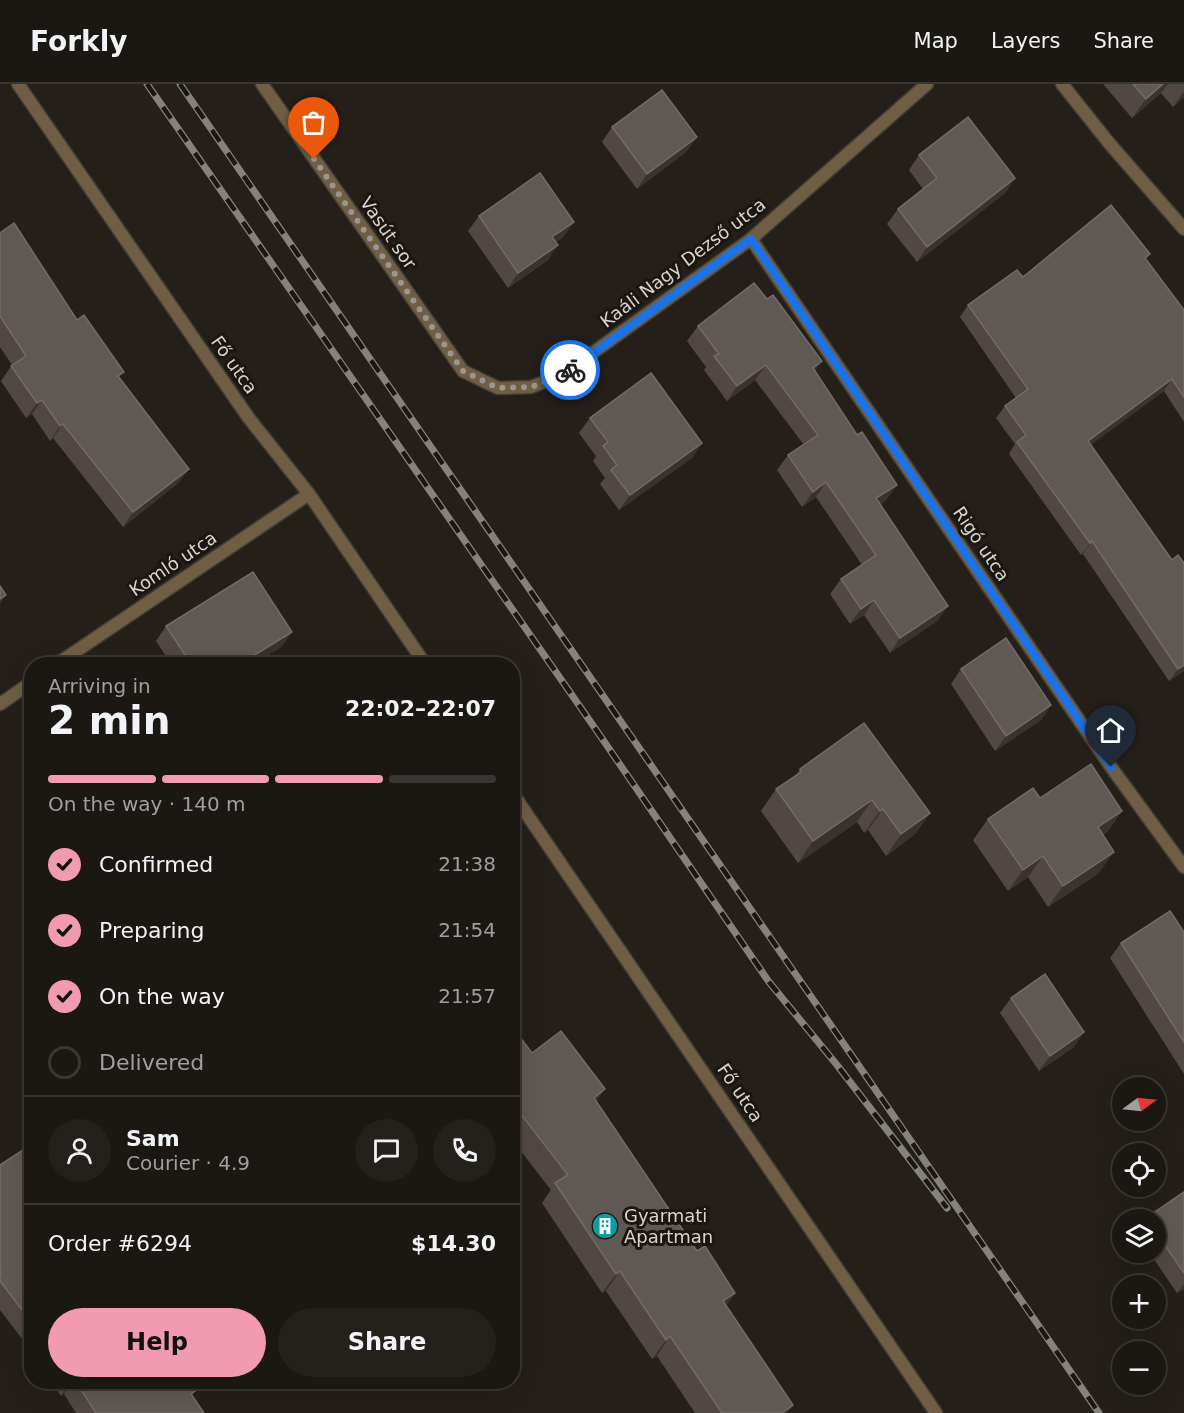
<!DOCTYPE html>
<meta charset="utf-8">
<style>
body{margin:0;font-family:"DejaVu Sans",sans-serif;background:#24201c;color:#f1f3f6;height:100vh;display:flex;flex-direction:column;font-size:22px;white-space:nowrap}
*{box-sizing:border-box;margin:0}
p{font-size:20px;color:#a09fa0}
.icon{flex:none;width:33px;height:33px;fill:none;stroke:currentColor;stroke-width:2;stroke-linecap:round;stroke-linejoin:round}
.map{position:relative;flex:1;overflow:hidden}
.side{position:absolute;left:24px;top:573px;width:496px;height:732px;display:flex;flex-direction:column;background:#1b1713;border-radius:24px;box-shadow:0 6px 24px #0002,0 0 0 2px #393633}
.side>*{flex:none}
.needle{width:39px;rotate:75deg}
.buttons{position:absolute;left:1112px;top:993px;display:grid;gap:12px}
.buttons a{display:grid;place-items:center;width:54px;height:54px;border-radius:50%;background:#1b1713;box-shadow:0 6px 24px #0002,0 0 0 2px #393633;font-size:30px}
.pin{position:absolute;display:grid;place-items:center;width:51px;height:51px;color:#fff;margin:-62px -26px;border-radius:50% 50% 50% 0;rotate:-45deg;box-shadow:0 0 6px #0007}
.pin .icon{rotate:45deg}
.courier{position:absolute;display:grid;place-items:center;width:60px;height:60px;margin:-30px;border:4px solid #1a73e8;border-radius:50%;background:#fff;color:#222;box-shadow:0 2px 8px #0007}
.headline em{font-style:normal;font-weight:700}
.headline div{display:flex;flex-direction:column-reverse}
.headline{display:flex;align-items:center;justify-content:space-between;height:102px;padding:0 24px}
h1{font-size:39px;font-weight:700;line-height:45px}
.bar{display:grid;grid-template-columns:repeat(4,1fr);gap:9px 6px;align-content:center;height:72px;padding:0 24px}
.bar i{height:8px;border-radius:4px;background:#393633}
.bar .on{background:#f19ab1}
.bar p{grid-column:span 4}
.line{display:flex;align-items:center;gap:15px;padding:0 24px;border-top:2px solid #393633}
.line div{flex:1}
.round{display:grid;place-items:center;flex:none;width:63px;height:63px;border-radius:32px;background:#24201c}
ol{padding:0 24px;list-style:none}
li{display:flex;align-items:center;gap:18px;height:66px}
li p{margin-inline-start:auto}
li .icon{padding:6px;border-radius:50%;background:#f19ab1;color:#111;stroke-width:4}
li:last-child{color:#a09fa0}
li i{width:33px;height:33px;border:3px solid #393633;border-radius:50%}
.cta{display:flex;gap:12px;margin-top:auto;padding:12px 24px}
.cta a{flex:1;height:69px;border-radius:36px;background:#f19ab1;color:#111;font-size:24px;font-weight:700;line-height:69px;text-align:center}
.cta a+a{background:#24201c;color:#f1f3f6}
header{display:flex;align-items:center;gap:36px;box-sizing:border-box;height:84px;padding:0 30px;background:#1b1713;border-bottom:2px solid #393633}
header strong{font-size:28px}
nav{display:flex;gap:33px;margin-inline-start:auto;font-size:21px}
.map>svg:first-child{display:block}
</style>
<header>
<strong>Forkly</strong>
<nav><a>Map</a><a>Layers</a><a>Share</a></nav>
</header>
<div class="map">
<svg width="1184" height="1329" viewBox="0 0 1184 1329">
<rect width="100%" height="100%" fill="#241f19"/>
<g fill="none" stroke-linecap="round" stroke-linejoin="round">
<!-- minor casing -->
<g stroke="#413c36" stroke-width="15">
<g id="minor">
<polyline points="18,0 248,333 309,410 425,580"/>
<polyline points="262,0 463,287 498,304 531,303 562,291 751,155 927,0"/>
<polyline points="1062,0 1109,59 1184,145"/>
<polyline points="751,155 1111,683 1184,783"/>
<polyline points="57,580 309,410"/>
<polyline points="0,620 32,598"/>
<polyline points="513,710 936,1329"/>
</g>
</g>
<!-- minor -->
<use href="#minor" stroke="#6f5e43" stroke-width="12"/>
<!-- rail casing -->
<g stroke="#85817c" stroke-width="7">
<g id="rail">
<polyline points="147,0 599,650 769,898 837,981 947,1124"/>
<polyline points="180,0 1099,1329"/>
</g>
</g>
<!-- rail -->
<use href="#rail" stroke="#1b1610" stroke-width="4.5" stroke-dasharray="14" stroke-linecap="butt"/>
</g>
<!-- wall -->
<g fill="#514844">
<polygon points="1103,0 1184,0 1184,13 1173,23 1161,9 1132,34"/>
<polygon points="612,43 697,53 686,68 637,105 602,58"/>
<polygon points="919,71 1015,94 1005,109 917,178 887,140 898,125 923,105 909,86"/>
<polygon points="479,132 574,138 563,153 556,158 548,176 508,204 468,147"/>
<polygon points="0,149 77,236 120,295 189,385 178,399 123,443 53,354 50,357 32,330 26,334 1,297 12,281 0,263"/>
<polygon points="1146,176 1184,226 1184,338 1164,307 1090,361 1172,476 1184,479 1184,587 1169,597 1083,470 1081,471 1009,370 1015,360 996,334 1005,322 1016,314 960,233 968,221 1023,193"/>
<polygon points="698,242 815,288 857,351 897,401 886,416 880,420 948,522 937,537 890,569 864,531 850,540 830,510 841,495 862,481 816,413 802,423 777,386 788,371 804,361 755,296 727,317 704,286 706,283 687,257"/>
<polygon points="590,334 702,359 692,374 619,426 600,400 605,394 593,377 596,372 579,349"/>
<polygon points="166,542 292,548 281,563 253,580 171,580 156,557"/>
<polygon points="961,585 1051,621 1041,636 995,667 951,600"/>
<polygon points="800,685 930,729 915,750 886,772 868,746 864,749 857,738 798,779 761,727 776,705 796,691"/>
<polygon points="1040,714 1122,727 1107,748 1103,751 1099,789 1048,823 1028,793 1008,807 973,756 988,735"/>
<polygon points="1184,848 1184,990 1110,874 1121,859"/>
<polygon points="1011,914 1074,963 1039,987 1000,929"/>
<polygon points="513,944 532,969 605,1005 596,1017 697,1167 735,1209 726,1222 788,1329 695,1329 657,1272 652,1275 606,1207 602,1209 542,1119 551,1106 513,1057"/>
<polygon points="32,1072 32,1268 0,1226 0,1081"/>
<polygon points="1184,1108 1184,1205 1177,1209 1149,1168 1155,1168 1155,1136 1145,1136"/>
<polygon points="51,1298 189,1298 195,1307 192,1311 204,1329 76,1329 64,1310 61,1312"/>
</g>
<!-- shaded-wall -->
<g fill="#39322d">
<polygon points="1163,0 1168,0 1161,9 1132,34 1146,15"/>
<polygon points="1184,7 1184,13 1173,23"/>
<polygon points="697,53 686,68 637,105 647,90"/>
<polygon points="1015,94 1005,109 917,178 927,163"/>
<polygon points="574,138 563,153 542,168 552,153"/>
<polygon points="558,161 548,176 508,204 518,189"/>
<polygon points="822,277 812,292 813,284"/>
<polygon points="766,281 755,296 727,317 737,302"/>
<polygon points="1172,295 1164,307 1079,370 1088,357"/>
<polygon points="42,316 32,330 26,334 37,319"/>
<polygon points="63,340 53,354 50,357 60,342"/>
<polygon points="702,359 692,374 619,426 630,411"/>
<polygon points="189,385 178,399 123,443 133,428"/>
<polygon points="826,398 816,413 802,423 813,408"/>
<polygon points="897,401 886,416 866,429 876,414"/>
<polygon points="1092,457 1083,470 1081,471 1090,459"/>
<polygon points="6,511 0,520 0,515"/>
<polygon points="874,516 864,531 850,540 861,525"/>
<polygon points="948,522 937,537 890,569 900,554"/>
<polygon points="292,548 281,563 253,580 240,580"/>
<polygon points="1184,581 1184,587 1169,597 1178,585"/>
<polygon points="1051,621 1041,636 995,667 1006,652"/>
<polygon points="872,716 857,738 798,779 813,757"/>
<polygon points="883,725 868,746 864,749 880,727"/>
<polygon points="1122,727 1107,748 1083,765 1098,743"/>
<polygon points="930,729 915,750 886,772 901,750"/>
<polygon points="1114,768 1099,789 1048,823 1063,802"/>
<polygon points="1043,772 1028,793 1008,807 1023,786"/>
<polygon points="1084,948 1074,963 1039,987 1050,972"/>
<polygon points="605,1005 591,1025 594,1014"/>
<polygon points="620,1187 606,1207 602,1209 616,1190"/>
<polygon points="1184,1200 1184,1205 1177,1209"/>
<polygon points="735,1209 722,1228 723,1217"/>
<polygon points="670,1252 657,1272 652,1275 666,1256"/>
<polygon points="71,1298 73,1298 64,1310 61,1312"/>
<polygon points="793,1321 788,1329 782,1329"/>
</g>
<!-- building -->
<g fill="#605854" stroke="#726b67" stroke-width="1.5">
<polygon points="1133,0 1163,0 1146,15"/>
<polygon points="662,6 697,53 647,90 612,43"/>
<polygon points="968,33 1015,94 927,163 898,125 937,94 919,71"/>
<polygon points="540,89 574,138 552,153 558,161 518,189 479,132"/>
<polygon points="1111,121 1150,170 1145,174 1184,226 1184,313 1172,295 1088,357 1172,476 1178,471 1184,479 1184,581 1178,585 1092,457 1090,459 1017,358 1026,351 1005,322 1028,305 968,221 1017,186 1023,193"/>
<polygon points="14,139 77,236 84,231 124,288 118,292 189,385 133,428 63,340 60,342 42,316 37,319 11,282 26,272 0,232 0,149"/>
<polygon points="754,199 767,215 773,211 822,277 813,284 857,351 862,348 897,401 876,414 948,522 900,554 874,516 861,525 841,495 876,471 826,398 813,408 788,371 818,351 766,281 737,302 714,272 719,270 698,242"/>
<polygon points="651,289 702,359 630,411 611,386 617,381 603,362 608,358 590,334"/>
<polygon points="253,488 292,548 240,580 191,580 166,542"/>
<polygon points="0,502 6,511 0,515"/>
<polygon points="1006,554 1051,621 1006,652 961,585"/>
<polygon points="114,574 118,580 105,580"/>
<polygon points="864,639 930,729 901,750 883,725 880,727 872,716 813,757 776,705 801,688 800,685"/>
<polygon points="1091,680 1122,727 1098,743 1114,768 1063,802 1043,772 1023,786 988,735 1033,704 1040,714"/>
<polygon points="1170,827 1184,848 1184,958 1121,859"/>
<polygon points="1045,890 1084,948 1050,972 1011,914"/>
<polygon points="513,944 532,969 561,947 605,1005 594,1014 697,1167 705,1162 735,1209 723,1217 793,1321 782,1329 722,1329 670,1252 666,1256 620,1187 616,1190 555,1099 568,1091 513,1020"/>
<polygon points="26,1064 32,1072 32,1239 0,1197 0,1190 1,1189 0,1187 0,1081"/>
<polygon points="1184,1108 1184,1189 1155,1147 1155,1136 1147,1136 1146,1134"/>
<polygon points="76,1298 189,1298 195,1307 191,1310 204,1329 96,1329"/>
</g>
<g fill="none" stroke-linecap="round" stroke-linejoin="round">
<!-- done -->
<polyline stroke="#999590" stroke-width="6" stroke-dasharray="0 10.8" points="314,75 463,287 498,304 531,303 562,291 570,286"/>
<!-- route -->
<polyline stroke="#1a73e8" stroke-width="8" points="570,286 751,155 1111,683"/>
</g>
<!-- icons -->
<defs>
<g id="building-disc" transform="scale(1.35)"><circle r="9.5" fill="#0f9aa8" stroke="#1b1610"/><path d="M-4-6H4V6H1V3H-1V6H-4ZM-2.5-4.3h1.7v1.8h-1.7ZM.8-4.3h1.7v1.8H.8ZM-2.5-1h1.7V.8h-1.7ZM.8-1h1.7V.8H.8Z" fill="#fff"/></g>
</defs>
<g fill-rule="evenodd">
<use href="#building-disc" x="605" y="1142"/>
</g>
<g text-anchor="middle" stroke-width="6" stroke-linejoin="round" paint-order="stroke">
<!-- street labels -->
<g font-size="18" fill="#d8d4d0" stroke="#1b1610">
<text transform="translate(388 149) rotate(55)" y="6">Vasút sor</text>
<text transform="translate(683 179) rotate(-37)" y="6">Kaáli Nagy Dezső utca</text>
<text transform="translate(234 281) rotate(55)" y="6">Fő utca</text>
<text transform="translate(981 460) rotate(56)" y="6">Rigó utca</text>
<text transform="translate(173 480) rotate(-34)" y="6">Komló utca</text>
<text transform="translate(740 1009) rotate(56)" y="6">Fő utca</text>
</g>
<!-- poi labels -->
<g font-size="18" fill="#d8d4d0" stroke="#1b1610" text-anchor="start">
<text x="624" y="1138">Gyarmati<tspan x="624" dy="21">Apartman</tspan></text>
</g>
</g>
</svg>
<div class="buttons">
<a><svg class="needle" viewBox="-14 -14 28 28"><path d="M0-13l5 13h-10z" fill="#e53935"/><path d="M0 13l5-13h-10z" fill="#a09fa0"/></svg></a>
<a><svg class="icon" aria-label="locate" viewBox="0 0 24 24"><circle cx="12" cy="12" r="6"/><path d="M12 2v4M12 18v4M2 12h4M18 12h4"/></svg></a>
<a><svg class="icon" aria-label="layers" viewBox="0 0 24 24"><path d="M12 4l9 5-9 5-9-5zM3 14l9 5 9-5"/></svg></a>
<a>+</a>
<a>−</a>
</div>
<div class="pin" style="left:314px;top:75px;background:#ea580c"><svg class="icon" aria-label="bag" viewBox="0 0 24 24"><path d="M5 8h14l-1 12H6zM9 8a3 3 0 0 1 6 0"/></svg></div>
<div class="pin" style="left:1111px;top:683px;background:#1f2937"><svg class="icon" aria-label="home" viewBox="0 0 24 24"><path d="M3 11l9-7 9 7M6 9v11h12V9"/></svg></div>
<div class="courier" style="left:570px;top:286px"><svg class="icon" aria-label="bike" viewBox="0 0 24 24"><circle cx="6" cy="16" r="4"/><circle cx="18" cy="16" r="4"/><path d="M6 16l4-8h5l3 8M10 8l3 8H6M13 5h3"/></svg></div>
<section class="side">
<div class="headline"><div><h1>2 min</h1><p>Arriving in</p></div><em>22:02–22:07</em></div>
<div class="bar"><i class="on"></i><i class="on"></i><i class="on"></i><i></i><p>On the way · 140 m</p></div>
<ol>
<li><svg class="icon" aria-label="check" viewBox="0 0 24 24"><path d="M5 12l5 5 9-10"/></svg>Confirmed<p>21:38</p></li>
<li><svg class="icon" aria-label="check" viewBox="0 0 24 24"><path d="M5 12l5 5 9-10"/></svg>Preparing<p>21:54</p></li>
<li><svg class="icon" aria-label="check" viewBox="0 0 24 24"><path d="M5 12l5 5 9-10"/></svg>On the way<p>21:57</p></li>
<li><i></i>Delivered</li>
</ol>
<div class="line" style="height:108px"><a class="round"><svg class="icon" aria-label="person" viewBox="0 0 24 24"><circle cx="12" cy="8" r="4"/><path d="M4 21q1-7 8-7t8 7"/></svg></a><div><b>Sam</b><p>Courier · 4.9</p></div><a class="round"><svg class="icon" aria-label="chat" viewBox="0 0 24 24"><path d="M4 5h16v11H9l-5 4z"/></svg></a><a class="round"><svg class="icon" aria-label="phone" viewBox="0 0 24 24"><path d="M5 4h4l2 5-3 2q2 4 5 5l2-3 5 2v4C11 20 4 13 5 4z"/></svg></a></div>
<div class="line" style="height:78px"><div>Order #6294</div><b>$14.30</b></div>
<div class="cta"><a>Help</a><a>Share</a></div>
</section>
</div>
